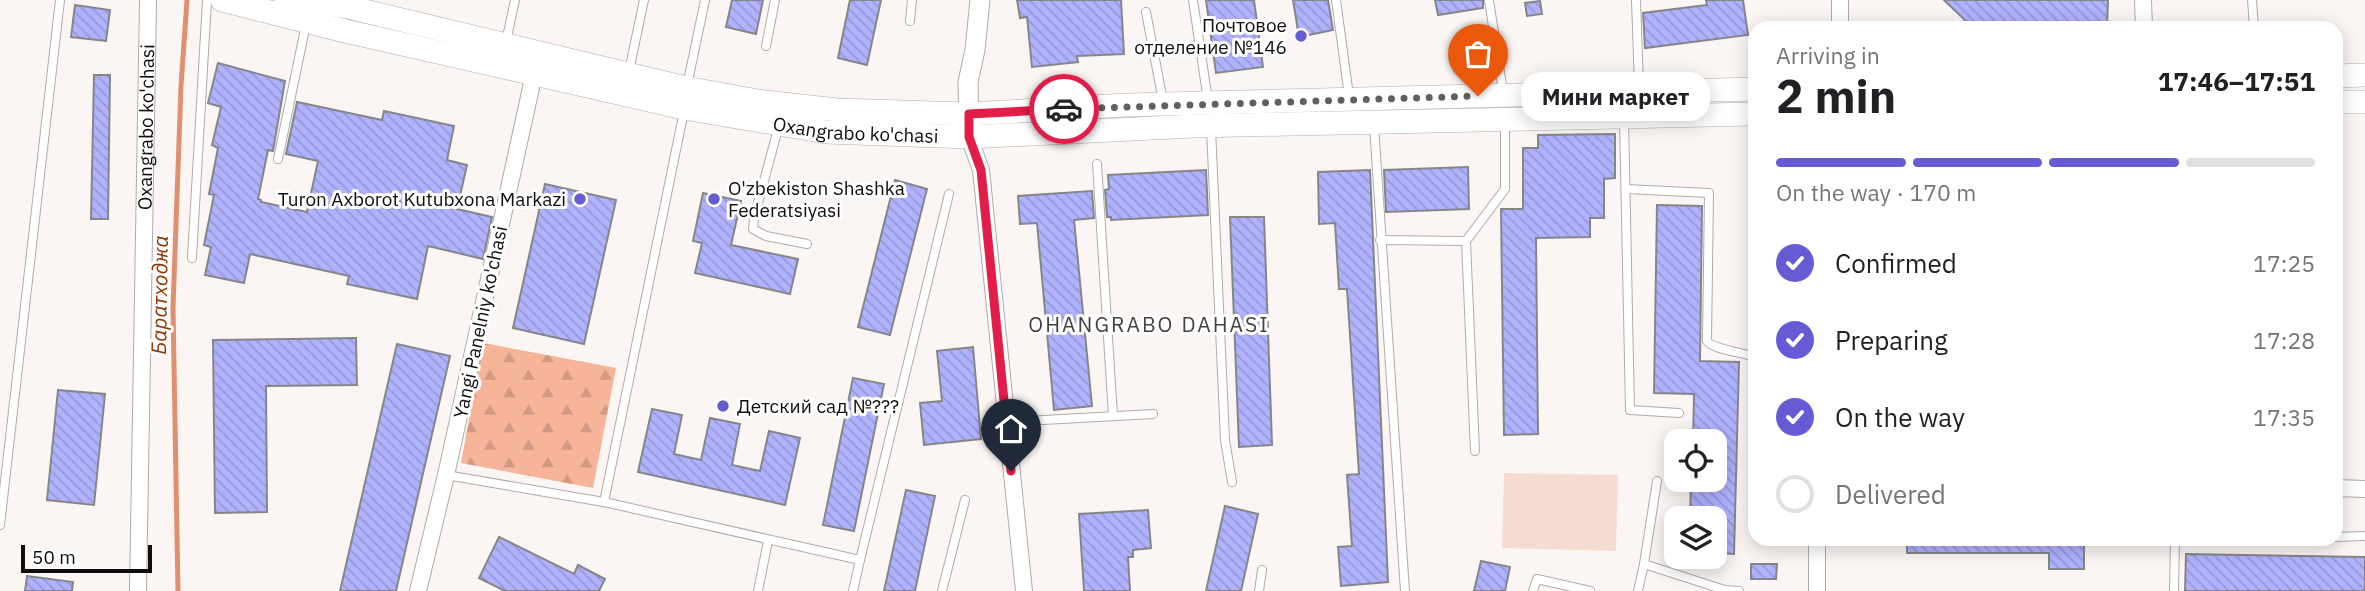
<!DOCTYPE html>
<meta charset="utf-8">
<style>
body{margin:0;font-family:"IBM Plex Sans",sans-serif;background:#f2f2f2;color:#202124;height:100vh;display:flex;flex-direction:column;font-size:26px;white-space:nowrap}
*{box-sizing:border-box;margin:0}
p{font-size:23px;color:#757577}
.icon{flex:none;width:38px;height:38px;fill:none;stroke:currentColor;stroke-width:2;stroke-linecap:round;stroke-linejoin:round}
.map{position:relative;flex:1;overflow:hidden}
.panel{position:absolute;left:1748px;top:21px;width:595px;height:525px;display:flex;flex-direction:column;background:#fff;border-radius:21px;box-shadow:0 4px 18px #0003}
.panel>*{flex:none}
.buttons{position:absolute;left:1664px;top:429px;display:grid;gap:14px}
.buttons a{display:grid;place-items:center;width:63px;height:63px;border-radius:14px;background:#fff;box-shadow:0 4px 18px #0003;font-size:35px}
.scale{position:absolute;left:21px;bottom:18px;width:131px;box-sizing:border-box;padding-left:7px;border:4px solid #0f0d0d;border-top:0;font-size:19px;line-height:24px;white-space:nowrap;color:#0f0d0d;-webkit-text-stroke:5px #fff;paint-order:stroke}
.pin{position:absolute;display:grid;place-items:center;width:60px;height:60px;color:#fff;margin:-72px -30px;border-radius:50% 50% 50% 0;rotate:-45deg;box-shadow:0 0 7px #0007}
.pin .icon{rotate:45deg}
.courier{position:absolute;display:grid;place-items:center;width:70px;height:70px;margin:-35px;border:5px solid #e11d48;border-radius:50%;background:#fff;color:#222;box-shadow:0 2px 9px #0007}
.bubble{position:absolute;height:49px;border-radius:21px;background:#fff;box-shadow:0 4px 18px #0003;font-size:23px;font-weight:800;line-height:49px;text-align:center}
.overview em{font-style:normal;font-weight:800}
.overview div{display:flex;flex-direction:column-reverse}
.overview{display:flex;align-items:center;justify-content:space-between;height:119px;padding:0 28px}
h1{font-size:46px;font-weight:800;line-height:52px}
.bar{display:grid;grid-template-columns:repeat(4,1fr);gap:10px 7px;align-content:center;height:84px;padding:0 28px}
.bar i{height:9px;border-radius:5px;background:#e0e0e0}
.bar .selected{background:#655bd4}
.bar p{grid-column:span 4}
ol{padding:0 28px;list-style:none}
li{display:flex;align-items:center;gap:21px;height:77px}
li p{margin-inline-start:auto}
li .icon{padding:7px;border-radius:50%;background:#655bd4;color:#fff;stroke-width:4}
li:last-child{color:#757577}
li i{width:38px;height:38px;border:4px solid #e0e0e0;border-radius:50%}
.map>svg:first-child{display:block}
</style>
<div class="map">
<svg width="2365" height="591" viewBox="0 0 2365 591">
<defs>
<pattern id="forest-firs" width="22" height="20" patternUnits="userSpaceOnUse" patternTransform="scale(1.75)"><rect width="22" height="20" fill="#f6b499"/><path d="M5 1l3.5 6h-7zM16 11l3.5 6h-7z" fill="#d29a83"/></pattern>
<pattern id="building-back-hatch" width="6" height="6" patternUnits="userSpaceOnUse" patternTransform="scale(1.75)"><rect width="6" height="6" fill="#b0b2fe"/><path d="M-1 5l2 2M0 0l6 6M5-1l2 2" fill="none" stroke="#9698d8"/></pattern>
</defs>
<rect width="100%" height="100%" fill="#fbf6f4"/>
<!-- grass -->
<polygon fill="#f6dbd0" points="1504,473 1618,475 1616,551 1502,548"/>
<!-- forest -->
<polygon fill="url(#forest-firs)" points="483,343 616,368 593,488 461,463"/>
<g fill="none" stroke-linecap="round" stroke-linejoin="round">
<!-- stream -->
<polyline stroke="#e0906f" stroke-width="5" points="178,591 173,308 181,86 187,0"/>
</g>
<!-- building -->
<g fill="url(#building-back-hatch)" stroke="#85868a" stroke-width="2">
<polygon points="732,0 763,0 756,34 726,27"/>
<polygon points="850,0 881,0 867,65 838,58"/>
<polygon points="1017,0 1121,0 1124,54 1077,56 1078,62 1032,67 1027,17 1020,18"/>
<polygon points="1206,0 1254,0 1263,67 1216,73"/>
<polygon points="1293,0 1328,0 1333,30 1299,37"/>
<polygon points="1435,0 1483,0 1483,8 1438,15"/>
<polygon points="1706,0 1743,0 1748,35 1645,48 1643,13 1707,5"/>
<polygon points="1944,0 2108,0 2107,27 1971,26"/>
<polygon points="1540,1 1542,14 1527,16 1525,3"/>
<polygon points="75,5 110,10 106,41 71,37"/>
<polygon points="218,63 285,81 273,151 268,150 258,199 261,200 261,202 307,212 318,161 286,154 297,102 382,120 384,111 454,126 447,160 467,165 457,209 492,217 483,259 428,246 417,299 347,284 349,276 250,254 244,283 205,275 211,247 204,245 214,195 209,194 218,148 212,145 221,107 208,103"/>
<polygon points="94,75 110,75 108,219 91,219"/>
<polygon points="1615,134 1615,178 1604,179 1604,218 1590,218 1590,237 1536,238 1538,434 1504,435 1501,209 1523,209 1523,148 1538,148 1538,135"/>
<polygon points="1468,167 1469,209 1386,212 1384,170"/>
<polygon points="1206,170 1208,215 1111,220 1111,217 1107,217 1105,190 1109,189 1108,175"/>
<polygon points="1370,170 1388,582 1341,586 1338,547 1352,546 1347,475 1359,474 1347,289 1339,289 1335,223 1319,224 1318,172"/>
<polygon points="895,180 927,189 890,335 858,327"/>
<polygon points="545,184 616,200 584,344 513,328"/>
<polygon points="1092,191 1094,218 1074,220 1092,406 1054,410 1037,223 1020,224 1018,196"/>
<polygon points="703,193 741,201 731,245 798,259 790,294 695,273 702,243 693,241"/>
<polygon points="1657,205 1702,206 1700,361 1739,362 1734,554 1715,553 1715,518 1690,518 1691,480 1715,480 1715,441 1693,441 1694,394 1654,393"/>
<polygon points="1230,217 1264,217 1272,445 1239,447"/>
<polygon points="356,338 357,385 266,386 267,512 215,513 213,340"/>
<polygon points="397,344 450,356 396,591 340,591"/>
<polygon points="973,347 981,439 924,445 920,403 942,401 937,351"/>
<polygon points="853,378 884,384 854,531 823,525"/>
<polygon points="58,390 105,394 94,505 47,500"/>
<polygon points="652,409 682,415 674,454 701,460 710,418 740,424 732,465 760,471 769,431 800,438 785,505 638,472"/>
<polygon points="906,490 935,496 915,591 884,591"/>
<polygon points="1225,506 1258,514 1241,591 1206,591"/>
<polygon points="1148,510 1151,548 1133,550 1133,557 1128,557 1130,591 1084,591 1079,514"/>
<polygon points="499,537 574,574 578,565 605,579 599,591 505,591 479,578"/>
<polygon points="1907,539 2084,539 2084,569 2049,569 2049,553 1907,553"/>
<polygon points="2186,554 2365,557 2365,591 2185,591"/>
<polygon points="1481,561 1510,567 1505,591 1474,591"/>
<polygon points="1751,564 1777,564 1776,579 1751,579"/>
<polygon points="27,576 73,582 72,591 25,591"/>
</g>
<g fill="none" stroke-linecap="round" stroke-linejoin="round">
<!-- service casing -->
<g stroke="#b0aba9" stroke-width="10">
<g id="service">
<polyline points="1193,0 1208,101"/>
<polyline points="1336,0 1349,96"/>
<polyline points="1489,0 1503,92"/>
<polyline points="1636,0 1640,115"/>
<polyline points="2252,0 2254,28"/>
<polyline points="1146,12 1163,101"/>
<polyline points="910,21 912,0"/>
<polyline points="506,42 515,0"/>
<polyline points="766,46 775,0"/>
<polyline points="629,71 644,0"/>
<polyline points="687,86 705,0"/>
<polyline points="684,111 604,502 860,560 853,591"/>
<polyline points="1624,119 1630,410 1679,413"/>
<polyline points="779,125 754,218 753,229 766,236 807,244"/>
<polyline points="1374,125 1405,591"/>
<polyline points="1211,129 1225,440 1232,482"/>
<polyline points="278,159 306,24"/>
<polyline points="1097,164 1113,416"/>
<path d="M1626 189 1709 193 1707 341C1714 350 1742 352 1755 357"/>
<polyline points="1380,240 1466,241"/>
<polyline points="192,258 207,0"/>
<polyline points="1006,422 1153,414"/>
<polyline points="1475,451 1466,241 1505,189 1505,122"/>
<polyline points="446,475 604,502"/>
<polyline points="0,525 60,0"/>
<polyline points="2336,537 2365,536"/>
<polyline points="860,560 949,194"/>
<polyline points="1644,564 1657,481"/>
<polyline points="758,591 768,541"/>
<polyline points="942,591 965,500"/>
<polyline points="1259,591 1262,570"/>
<polyline points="1533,591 1537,579 1590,591"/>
<polyline points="1638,591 1644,564 1725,590 1739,591"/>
<polyline points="2174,591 2175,539"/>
</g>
</g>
<!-- minor casing -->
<g stroke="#b0aba9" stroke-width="18">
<g id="minor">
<polyline points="1840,0 1840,28"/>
<polyline points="2143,0 2144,28"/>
<polyline points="969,137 981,170 1024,591"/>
<polyline points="2336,488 2365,489"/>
<path id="s1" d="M138 591 148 0"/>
<polyline points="418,591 446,475 536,65"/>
<polyline points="1817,591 1817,539"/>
</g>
</g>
<!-- tertiary casing -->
<g stroke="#b0aba9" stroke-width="21">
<polyline id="tertiary" points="969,127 968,82 975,50 980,0"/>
</g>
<!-- secondary casing -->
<g stroke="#b0aba9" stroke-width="24">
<g id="secondary">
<path id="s2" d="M222 0 345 31 684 108 826 132 969 137 1194 126 1755 114"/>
<polyline points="286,0 323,3 352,8 686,88 758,101 837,110 969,114 1127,105 1755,89"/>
<polyline points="2336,76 2365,75"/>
<polyline points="2336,102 2365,102"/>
</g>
</g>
<!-- service -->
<use href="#service" stroke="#fff" stroke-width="8"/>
<!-- minor -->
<use href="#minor" stroke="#fff" stroke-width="16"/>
<!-- tertiary -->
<use href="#tertiary" stroke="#fff" stroke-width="19"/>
<!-- secondary -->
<use href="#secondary" stroke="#fff" stroke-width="23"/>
</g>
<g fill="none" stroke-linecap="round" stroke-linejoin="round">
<!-- done -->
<polyline stroke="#625f5e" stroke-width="7" stroke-dasharray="0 12.6" points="1064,109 1478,96"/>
<!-- route -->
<polyline stroke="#e11d48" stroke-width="9" points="1011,471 981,170 969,137 969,114 1064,109"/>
</g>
<!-- markers -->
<g fill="#655bd4" stroke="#fff" stroke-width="2.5">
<circle cx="1301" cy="36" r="7"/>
<circle cx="580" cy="199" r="7"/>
<circle cx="714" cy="199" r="7"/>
<circle cx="723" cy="406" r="7"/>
</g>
<g text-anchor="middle" stroke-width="6" stroke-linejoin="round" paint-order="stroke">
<!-- poi labels -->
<g font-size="19" fill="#0f0d0d" stroke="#fff" text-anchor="end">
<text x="1287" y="32">Почтовое<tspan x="1287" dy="22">отделение №146</tspan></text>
<text x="728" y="195" text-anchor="start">O'zbekiston Shashka<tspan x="728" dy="22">Federatsiyasi</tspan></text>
<text x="566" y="206">Turon Axborot Kutubxona Markazi</text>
<text x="737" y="413" text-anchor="start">Детский сад №???</text>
</g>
<!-- street labels -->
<g font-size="19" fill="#0f0d0d" stroke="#fff">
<text dy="7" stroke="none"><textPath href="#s1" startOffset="464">Oxangrabo ko'chasi</textPath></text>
<text dy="7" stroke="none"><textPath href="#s2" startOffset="648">Oxangrabo ko'chasi</textPath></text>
<text transform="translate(480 322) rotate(-78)" y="7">Yangi Panelniy ko'chasi</text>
</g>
<!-- water labels -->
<g font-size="21" font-style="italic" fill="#933600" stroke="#fff">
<text transform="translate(160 295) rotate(-89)" y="7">Баратходжа</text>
</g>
<!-- neighbourhood labels -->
<g font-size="21" letter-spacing="2" fill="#45413f" stroke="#fff">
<text x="1149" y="332">OHANGRABO DAHASI</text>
</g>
</g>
</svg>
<div class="buttons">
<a><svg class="icon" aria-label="locate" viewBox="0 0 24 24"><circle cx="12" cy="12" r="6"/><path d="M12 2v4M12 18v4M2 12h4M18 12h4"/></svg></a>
<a><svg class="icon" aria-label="layers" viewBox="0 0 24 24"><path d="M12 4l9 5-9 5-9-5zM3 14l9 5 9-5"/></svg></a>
</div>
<div class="scale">50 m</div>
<div class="pin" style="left:1478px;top:96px;background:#ea580c"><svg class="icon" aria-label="bag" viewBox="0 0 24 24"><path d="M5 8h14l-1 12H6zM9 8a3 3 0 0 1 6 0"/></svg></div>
<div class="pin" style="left:1011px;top:471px;background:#1f2937"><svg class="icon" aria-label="home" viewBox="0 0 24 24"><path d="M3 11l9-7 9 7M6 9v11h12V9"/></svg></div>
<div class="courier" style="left:1064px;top:109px"><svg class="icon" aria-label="car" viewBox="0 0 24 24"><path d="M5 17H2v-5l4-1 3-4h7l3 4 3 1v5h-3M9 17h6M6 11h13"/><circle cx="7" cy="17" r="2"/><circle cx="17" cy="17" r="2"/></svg></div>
<div class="bubble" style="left:1521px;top:72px;width:189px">Мини маркет</div>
<section class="panel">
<div class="overview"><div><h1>2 min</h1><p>Arriving in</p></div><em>17:46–17:51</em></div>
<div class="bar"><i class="selected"></i><i class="selected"></i><i class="selected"></i><i></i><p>On the way · 170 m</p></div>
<ol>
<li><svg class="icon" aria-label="check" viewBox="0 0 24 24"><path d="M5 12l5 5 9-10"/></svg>Confirmed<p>17:25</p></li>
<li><svg class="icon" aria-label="check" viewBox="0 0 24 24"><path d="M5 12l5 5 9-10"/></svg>Preparing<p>17:28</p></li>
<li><svg class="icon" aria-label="check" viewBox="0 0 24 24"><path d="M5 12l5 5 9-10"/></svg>On the way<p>17:35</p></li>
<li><i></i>Delivered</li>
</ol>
</section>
</div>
